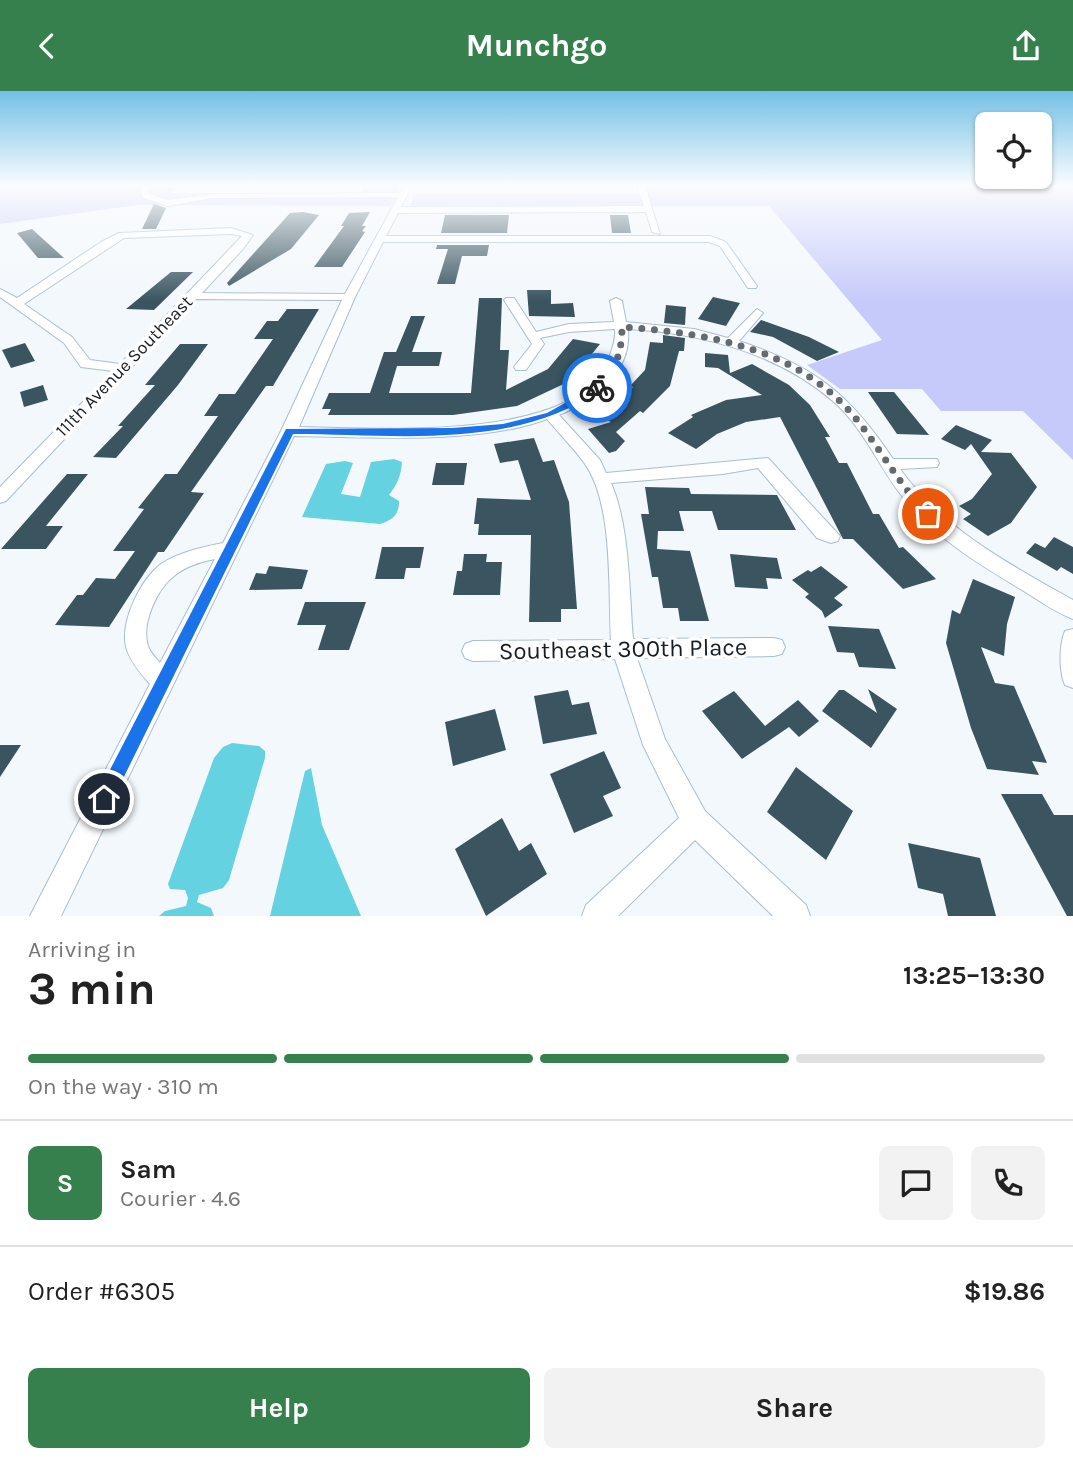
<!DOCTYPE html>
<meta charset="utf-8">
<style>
body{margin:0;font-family:Karla,sans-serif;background:#f2f2f2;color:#222;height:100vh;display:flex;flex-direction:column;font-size:26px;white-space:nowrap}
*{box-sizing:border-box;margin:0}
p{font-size:23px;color:#767676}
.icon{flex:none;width:38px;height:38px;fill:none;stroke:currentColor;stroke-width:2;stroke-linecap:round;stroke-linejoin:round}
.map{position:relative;height:825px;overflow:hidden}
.sheet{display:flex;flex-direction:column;background:#fff;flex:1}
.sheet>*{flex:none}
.controls{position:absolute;left:975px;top:21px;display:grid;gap:14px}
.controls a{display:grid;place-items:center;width:77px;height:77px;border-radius:10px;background:#fff;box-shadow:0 2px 5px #0004;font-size:35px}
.pin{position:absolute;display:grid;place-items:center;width:60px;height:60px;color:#fff;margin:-30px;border:4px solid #fff;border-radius:50%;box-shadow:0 2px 7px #0007}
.courier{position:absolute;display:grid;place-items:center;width:70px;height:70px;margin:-35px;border:5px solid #1a73e8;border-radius:50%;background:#fff;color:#222;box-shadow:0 2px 9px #0007}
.summary em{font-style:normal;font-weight:700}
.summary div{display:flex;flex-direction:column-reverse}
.summary{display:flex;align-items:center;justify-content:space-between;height:119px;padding:0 28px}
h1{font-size:46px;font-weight:700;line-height:52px}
.bar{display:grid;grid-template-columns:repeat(4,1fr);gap:10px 7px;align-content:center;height:84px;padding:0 28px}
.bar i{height:9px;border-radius:5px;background:#e0e0e0}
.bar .on{background:#35804d}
.bar p{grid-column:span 4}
.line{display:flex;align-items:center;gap:18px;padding:0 28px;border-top:2px solid #e0e0e0}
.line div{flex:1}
.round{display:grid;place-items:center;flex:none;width:74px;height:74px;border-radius:10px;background:#f2f2f2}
.primary-button{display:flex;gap:14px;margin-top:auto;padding:14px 28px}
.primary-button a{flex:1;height:80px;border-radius:10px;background:#35804d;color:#fff;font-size:28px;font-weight:700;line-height:80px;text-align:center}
.primary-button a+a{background:#f2f2f2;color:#222}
header{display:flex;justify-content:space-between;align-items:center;height:91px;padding:0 28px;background:#35804d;color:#fff;font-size:32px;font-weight:700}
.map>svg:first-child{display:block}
</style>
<header><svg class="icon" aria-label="back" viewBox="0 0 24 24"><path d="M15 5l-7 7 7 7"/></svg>Munchgo<svg class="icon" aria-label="share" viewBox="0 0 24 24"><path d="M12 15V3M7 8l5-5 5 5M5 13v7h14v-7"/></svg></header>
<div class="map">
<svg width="1073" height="825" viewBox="0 0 1073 825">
<rect width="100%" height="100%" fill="#f3f8fc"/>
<!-- green -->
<g fill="#c6cafa">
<polygon points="0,95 180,95 170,102 360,102 365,95 400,95 391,115 138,114 0,133"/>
<polygon points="637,95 1073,95 1073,369 1023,320 941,320 922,298 840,298 807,274 882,249 769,115 411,115 414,102 638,102"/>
</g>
<!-- water -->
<g fill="#64d2e1">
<path d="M394 368 402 371C401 385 397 394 389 404L399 410C399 424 393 429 380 433L302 426 326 373 345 370 353 372 341 403 360 406 371 371Z"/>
<polygon points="232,652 259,655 265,660 265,667 229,789 223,797 199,804 197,811 211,817 214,825 159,825 165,820 186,815 188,807 185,799 170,798 168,793 214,667 223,656"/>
<polygon points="311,677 322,734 361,825 270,825 305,680"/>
</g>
<!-- building -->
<g fill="#3a5560">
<polygon points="154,113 166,117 156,138 142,138"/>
<polygon points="303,121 319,124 291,158 229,195 227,192 290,122"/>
<polygon points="370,121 362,135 366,135 362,140 365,141 342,176 314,176 344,135 341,135 349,122"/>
<polygon points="445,124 509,124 507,142 441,142"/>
<polygon points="610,124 628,124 631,142 612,142"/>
<polygon points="32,138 64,167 38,167 17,142"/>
<polygon points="437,154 489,154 487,165 462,165 455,193 437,193 448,158 436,158"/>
<polygon points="171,181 193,181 154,219 126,218"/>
<polygon points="527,199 551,199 551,213 573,212 575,226 529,225"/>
<polygon points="713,206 740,212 726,235 698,228"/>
<polygon points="479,207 502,207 500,259 509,259 506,299 548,278 573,248 600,253 570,290 517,315 453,324 328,324 331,318 322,318 329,302 370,302 384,261 396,261 411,225 425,225 412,261 442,261 439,275 397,275 389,302 471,302"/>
<polygon points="666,214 686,216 685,234 664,232"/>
<polygon points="287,218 319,218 273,295 266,295 191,401 204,402 164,461 158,461 109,536 55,534 77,504 83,504 96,487 115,488 135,460 113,460 144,418 138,417 165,383 177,383 218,325 204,325 219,303 235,303 273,248 254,248 267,230 278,230"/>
<polygon points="761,229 809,246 839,261 817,270 773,246 750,241"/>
<polygon points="663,244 685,247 684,260 679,260 670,295 643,322 640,320 616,341 625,350 616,360 609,362 588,338 611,331 597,325 633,296 630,295 645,279 650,251 663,252"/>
<polygon points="25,252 35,270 11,277 2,259"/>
<polygon points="180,253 208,253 178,294 116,367 93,366 123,335 118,335 155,294 145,294"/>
<polygon points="705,262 728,264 730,282 752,273 789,294 810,314 830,346 825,346 839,372 847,372 873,423 879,423 899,457 903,456 936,488 903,498 853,448 843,448 780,326 746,331 717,343 696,358 668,342 693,326 691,324 726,309 762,304 718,277 705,276"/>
<polygon points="43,294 48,309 24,316 20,301"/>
<polygon points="868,301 894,301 929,344 897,343"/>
<polygon points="956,334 992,349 981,361 1011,362 1037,396 1011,432 988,445 963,428 971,423 959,415 972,408 992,383 971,353 965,359 941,348"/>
<polygon points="534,347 543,371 554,369 569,411 577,518 561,518 561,531 529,531 531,444 478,444 479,433 474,433 477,407 531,409 518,369 500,372 494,353"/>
<polygon points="436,372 467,372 464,394 432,394"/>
<polygon points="67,383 88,383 46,435 63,435 46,458 1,458"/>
<polygon points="645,396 689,397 691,403 777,404 796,439 718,439 712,420 679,420 684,440 658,440 657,458 690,460 709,530 680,530 678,517 663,517 658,486 652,486 641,423 649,423"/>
<polygon points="1054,446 1073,456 1073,483 1061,476 1057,480 1026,462 1035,452 1045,457"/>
<polygon points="382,456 424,456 420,477 406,477 404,488 375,488"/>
<polygon points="464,463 487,463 486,471 502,471 500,504 453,504 457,480 462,480"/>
<polygon points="730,463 777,467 782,488 766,487 768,498 735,496"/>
<polygon points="269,475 308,479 302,498 249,499 256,482 266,483"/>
<polygon points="821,475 848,496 834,507 843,514 825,527 822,520 805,506 809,503 792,489 808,479 811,481"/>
<polygon points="973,488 1015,506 1007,533 1004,565 981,556 995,592 1014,595 1047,672 1032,670 1039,684 987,678 971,637 946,552 952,519 960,523"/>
<polygon points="305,511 366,511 349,559 318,559 326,534 297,534"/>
<polygon points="828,535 879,538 896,578 859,576 854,562 837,561"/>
<polygon points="868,598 897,618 871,657 822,620 839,599 844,599 877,622"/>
<polygon points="568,599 572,614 589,611 597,643 543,653 534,605"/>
<polygon points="734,600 765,635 798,609 819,630 799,646 789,636 742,668 702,620"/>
<polygon points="495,618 506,659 453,675 445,631"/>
<polygon points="0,654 21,654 0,686"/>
<polygon points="604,660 621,697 603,705 613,725 574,742 550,683"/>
<polygon points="796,676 853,720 826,769 767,721"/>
<polygon points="1001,703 1042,703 1054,724 1073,724 1073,825 1067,825"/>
<polygon points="502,727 519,760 531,752 547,783 486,825 455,758"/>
<polygon points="908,752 980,767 996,825 948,825 943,803 918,797"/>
</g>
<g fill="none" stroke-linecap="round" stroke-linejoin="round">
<!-- minor casing -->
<g stroke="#a8bed2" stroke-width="2">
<g id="minor">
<path d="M145 95H154L148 100 150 103 168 109 212 103 400 102 404 95H412L401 116 644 115 637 95H645L660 143 652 141 646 121 398 122 386 145H710L726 151 757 195 756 197H748L720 155 709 151H383L355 206 299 336C377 337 549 350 602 284 606 279 608 270 610 264 613 255 616 248 615 238L569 241 540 247 544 253 526 279H516L514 276 532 253 504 209 506 207H514L536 241 569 233 614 231 610 210 616 207 622 210 626 231 694 238 728 247 757 218 763 222 739 250C814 275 849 302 893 368H937L939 372 937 376 900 378C944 439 1009 473 1073 509V528C1057 522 1041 511 1027 502 980 474 931 445 898 400 877 371 862 336 834 311 778 262 701 242 628 238 632 282 594 310 559 324L600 369 606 382 768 367 840 445 838 450 831 452 817 447 758 377 723 383 611 392C630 435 629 500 633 548L774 547 782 549 785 556 782 563 774 565 637 567 665 648 705 720 806 814 810 825H773L695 749 618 825H582L586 814 679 727 643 654 615 568 473 570 465 567 462 560 465 553 473 550 611 549C608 500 614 414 585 373 574 357 559 343 547 328 480 354 366 346 294 345L61 825H30L150 593C140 582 130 570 126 556 120 530 141 488 161 473 179 461 203 456 223 452L281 340 342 209 196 208 6 410 0 412V396L113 280 81 276 64 252 0 206V198L17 207 101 151 119 142 231 137 253 144 243 158 202 202 345 203 398 106 212 107 168 115 143 107 140 99ZM231 143 242 145 120 273 90 269 72 246 24 213 124 147ZM215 468 160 572C156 567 150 561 148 555 141 533 157 498 174 485 186 475 200 471 215 468Z"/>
<path d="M1073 538V597L1065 594C1059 581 1059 554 1065 540Z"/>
</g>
</g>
<!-- minor -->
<use href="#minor" fill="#fff" fill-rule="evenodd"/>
</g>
<!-- sky -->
<linearGradient id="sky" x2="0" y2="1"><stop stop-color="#73c0e5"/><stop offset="0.45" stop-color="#fafcfe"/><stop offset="1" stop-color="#fafcfe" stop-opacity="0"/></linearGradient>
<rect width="1073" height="210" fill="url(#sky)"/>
<!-- route -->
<path fill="#1a73e8" d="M597 294 600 299C513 360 394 343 293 343L110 714 104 717 98 714 96 708 98 702 286 338 452 337 503 333 547 322Z"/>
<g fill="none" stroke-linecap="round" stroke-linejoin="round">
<!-- done -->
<path stroke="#636a70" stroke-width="7" stroke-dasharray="0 12.6" d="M597 297C616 281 622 260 622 236 710 242 804 258 861 334 884 364 901 396 928 423"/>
</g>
<g text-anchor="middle" stroke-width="7" stroke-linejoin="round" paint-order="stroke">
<!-- far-street labels -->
<g font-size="18" fill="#161e25" stroke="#fff">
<text transform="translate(124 275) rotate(-46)" y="6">111th Avenue Southeast</text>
</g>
<!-- near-street labels -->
<g font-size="24" fill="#161e25" stroke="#fff">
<text transform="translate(623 558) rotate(-1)" y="8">Southeast 300th Place</text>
</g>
</g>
</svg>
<div class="controls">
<a><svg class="icon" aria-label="locate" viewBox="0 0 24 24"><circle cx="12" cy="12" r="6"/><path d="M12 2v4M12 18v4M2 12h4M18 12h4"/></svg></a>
</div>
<div class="pin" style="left:928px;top:423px;background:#ea580c"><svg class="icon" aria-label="bag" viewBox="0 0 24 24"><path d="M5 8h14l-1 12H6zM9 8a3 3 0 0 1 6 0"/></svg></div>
<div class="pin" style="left:104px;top:708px;background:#1f2937"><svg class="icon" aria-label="home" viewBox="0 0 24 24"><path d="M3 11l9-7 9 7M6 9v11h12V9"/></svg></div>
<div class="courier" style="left:597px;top:297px"><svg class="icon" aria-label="bike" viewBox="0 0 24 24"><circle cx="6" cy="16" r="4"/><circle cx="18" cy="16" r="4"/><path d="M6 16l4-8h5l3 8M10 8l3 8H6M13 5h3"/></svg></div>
</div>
<section class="sheet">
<div class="summary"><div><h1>3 min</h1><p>Arriving in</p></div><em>13:25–13:30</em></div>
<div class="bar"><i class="on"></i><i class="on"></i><i class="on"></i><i></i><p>On the way · 310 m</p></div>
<div class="line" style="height:126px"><b class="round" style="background:#35804d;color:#fff">S</b><div><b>Sam</b><p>Courier · 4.6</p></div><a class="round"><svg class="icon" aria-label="chat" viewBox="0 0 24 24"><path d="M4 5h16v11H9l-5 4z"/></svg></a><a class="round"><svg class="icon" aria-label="phone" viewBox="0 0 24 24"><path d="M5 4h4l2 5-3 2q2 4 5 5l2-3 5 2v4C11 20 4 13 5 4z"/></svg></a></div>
<div class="line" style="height:91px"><div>Order #6305</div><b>$19.86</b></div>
<div class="primary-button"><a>Help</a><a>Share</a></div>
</section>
